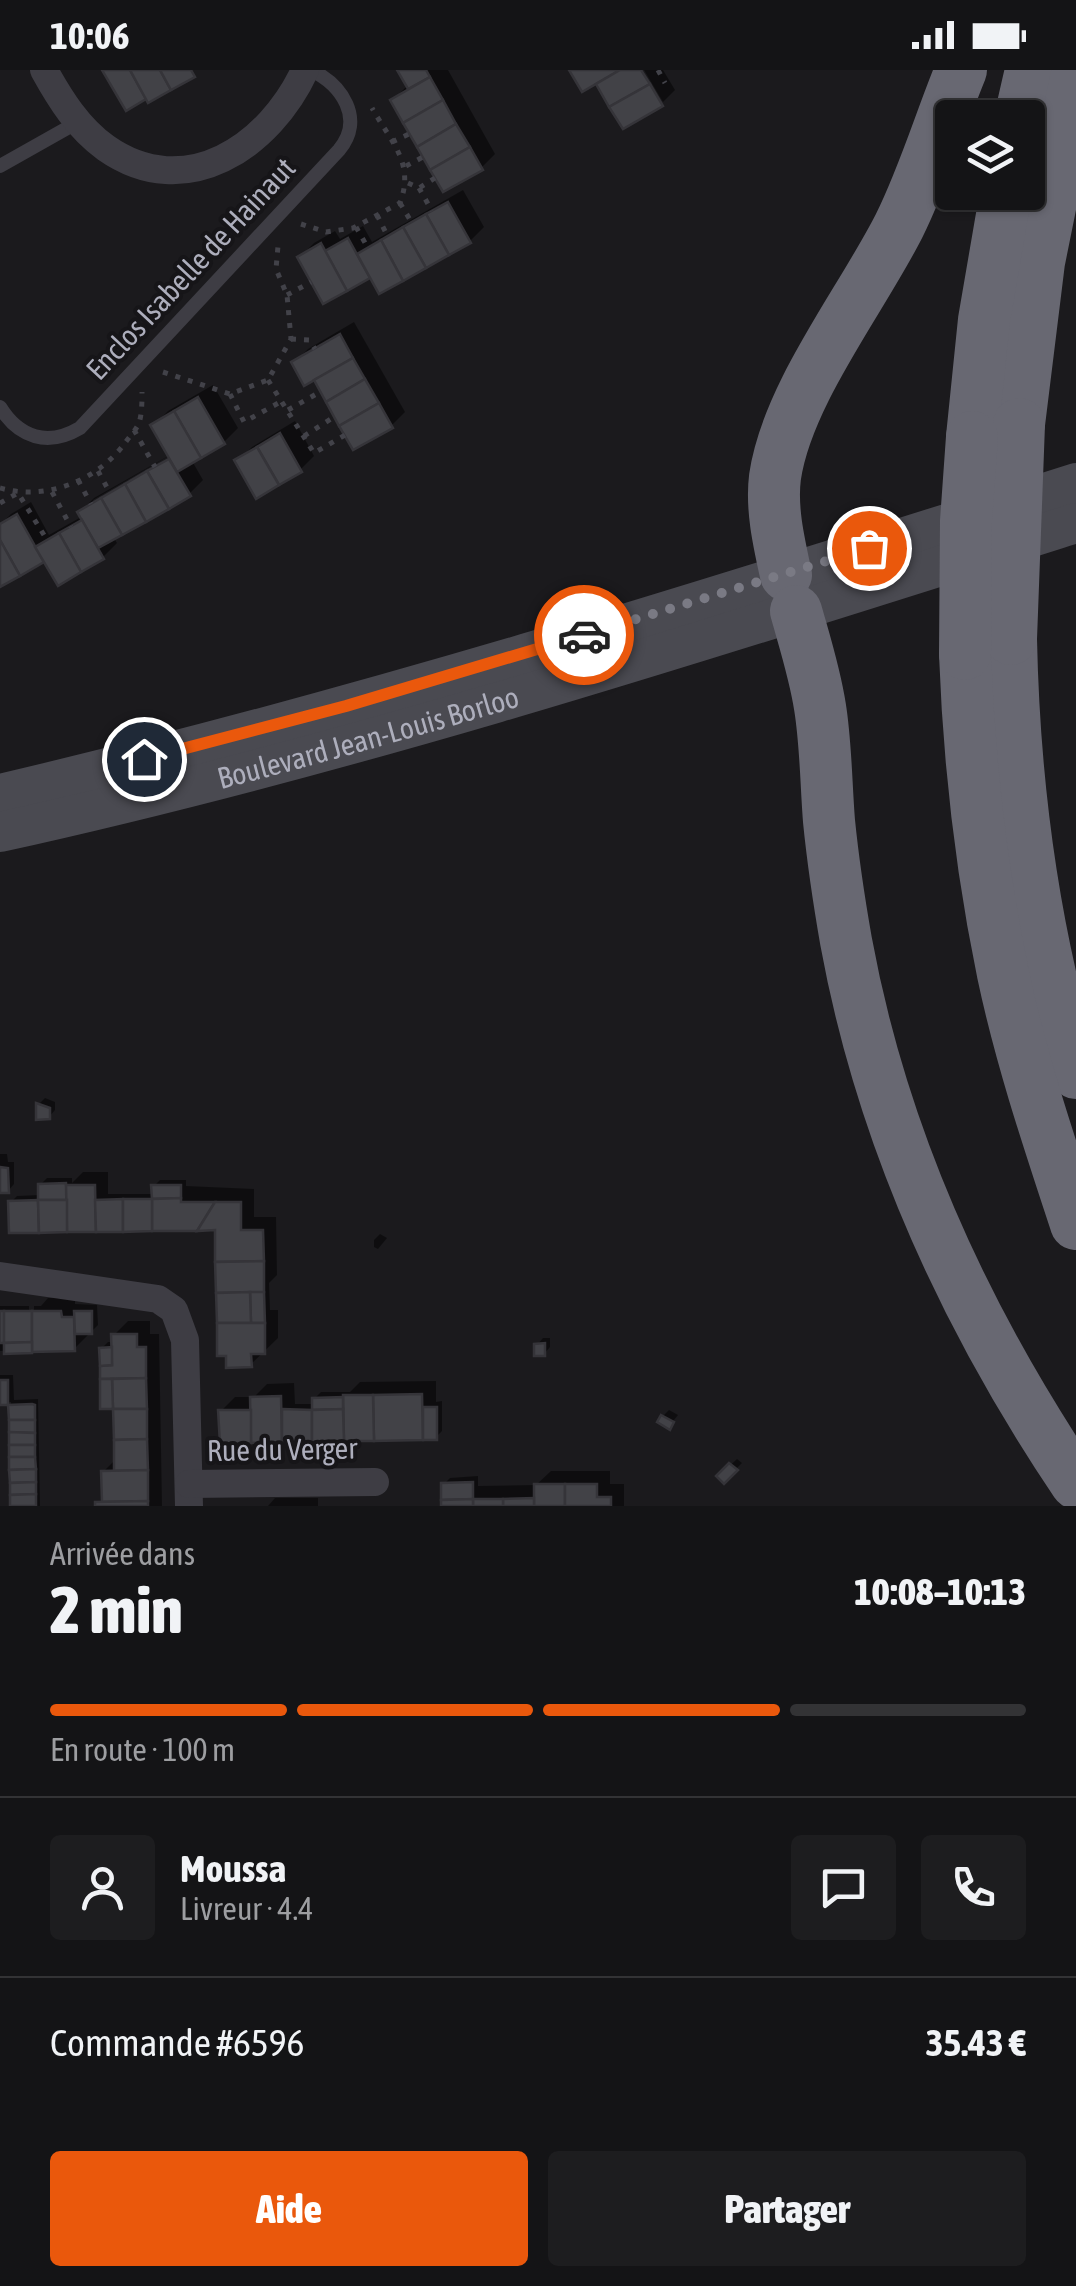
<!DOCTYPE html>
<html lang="fr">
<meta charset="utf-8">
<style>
body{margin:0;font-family:"Asap Condensed",sans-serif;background:#1d1d1f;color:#f1f3f6;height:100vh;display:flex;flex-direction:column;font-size:38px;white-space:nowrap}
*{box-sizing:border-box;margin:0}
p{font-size:32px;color:#9d9ea1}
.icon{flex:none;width:55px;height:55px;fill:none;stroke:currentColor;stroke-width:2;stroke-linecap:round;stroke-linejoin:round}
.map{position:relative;height:1436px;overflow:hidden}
.drawer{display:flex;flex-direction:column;background:#141416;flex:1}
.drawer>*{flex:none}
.tools{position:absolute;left:935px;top:30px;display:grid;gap:20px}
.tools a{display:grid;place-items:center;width:110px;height:110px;border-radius:10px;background:#141416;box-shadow:0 2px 8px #0004,0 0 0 2px #333335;font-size:50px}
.pin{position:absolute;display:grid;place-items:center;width:85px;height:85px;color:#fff;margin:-42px;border:5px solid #fff;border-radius:50%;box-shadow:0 2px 10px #0007}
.courier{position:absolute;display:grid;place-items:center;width:100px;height:100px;margin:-50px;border:8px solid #ea580c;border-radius:50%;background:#fff;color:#222;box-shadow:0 2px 12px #0007}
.summary em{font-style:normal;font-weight:800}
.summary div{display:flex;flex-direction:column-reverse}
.summary{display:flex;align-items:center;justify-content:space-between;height:170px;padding:0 50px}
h1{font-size:65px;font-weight:800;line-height:75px}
.bar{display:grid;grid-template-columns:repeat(4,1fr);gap:15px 10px;align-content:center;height:120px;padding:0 50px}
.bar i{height:12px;border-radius:8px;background:#333335}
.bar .current{background:#ea580c}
.bar p{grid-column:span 4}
.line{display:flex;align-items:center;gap:25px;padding:0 50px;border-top:2px solid #333335}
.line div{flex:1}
.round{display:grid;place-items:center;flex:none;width:105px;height:105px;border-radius:10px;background:#1d1d1f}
.primary-button{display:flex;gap:20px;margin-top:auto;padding:20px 50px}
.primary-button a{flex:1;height:115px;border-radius:10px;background:#ea580c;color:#fff;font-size:40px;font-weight:800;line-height:115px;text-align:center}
.primary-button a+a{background:#1d1d1f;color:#f1f3f6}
.status{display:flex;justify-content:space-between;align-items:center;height:70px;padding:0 50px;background:#141416;direction:ltr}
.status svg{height:28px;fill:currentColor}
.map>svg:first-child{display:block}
</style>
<div class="status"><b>10:06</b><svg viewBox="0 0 49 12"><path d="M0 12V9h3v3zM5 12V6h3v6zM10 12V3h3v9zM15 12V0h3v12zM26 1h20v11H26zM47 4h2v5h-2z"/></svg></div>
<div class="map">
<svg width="1076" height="1436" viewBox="0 0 1076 1436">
<rect width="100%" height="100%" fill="#1b1a1d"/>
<!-- shadow -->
<g fill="#0007" fill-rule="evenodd">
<polygon points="400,0 448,0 495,84 481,98 393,30 408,15"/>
<polygon points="644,0 663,0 675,20 663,32"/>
<polygon points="463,120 484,157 470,171 380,221 371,204 324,230 300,187 314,173 335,161 340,169 363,156 372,172"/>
<polygon points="354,252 405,342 391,356 294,293 308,279"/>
<path d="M213 315 238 358 224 372 192 391 203 410 189 424 113 467 117 473 103 487 45 489 0 514V455L11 444 31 432 49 465 83 446 80 442 94 428 170 385 154 355 168 341ZM179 380 181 385 93 435V430Z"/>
<polygon points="295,351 314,386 300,400 238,391 252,377"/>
<polygon points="45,1028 55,1032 55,1040 49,1047 39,1047 39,1034"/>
<polygon points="0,1084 7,1084 8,1092 14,1092 14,1114 8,1121 0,1121"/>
<polygon points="83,1102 108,1102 108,1124 154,1124 154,1116 160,1110 186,1110 186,1116 254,1119 254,1147 276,1147 277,1205 269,1213 270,1240 278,1240 278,1268 250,1295 217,1157 11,1132 17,1126 40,1125 40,1115 47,1108 72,1108 72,1113"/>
<polygon points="380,1164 387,1168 378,1179 374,1177 374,1170"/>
<polygon points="48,1228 75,1228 75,1234 97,1235 98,1255 74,1279 0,1281 0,1236 29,1236 29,1278 34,1278 34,1236 41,1236"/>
<polygon points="128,1251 150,1251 150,1264 159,1264 162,1436 98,1436 104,1426 103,1402 116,1389 115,1333 103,1337 102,1278 108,1272 114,1272 114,1265"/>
<polygon points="543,1268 550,1268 550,1277 544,1284 537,1275"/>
<polygon points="0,1305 13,1305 14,1330 38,1329 40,1436 12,1436 11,1332 0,1332"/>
<polygon points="436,1311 436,1332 442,1331 442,1361 436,1367 222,1371 221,1341 235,1327 254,1327 267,1314 294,1313 295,1334 314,1334 314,1329 321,1322 350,1322 360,1312"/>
<polygon points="669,1340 678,1345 669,1356 663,1346"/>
<polygon points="737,1389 742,1393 724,1411 719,1406"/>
<polygon points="551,1401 610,1401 610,1414 624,1414 624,1436 444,1436 444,1414 450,1408 478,1406 478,1416 536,1415"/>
<polygon points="275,1428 318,1428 318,1436 268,1436"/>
</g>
<!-- building -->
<g fill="#424247" stroke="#353439" stroke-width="2.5">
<polygon points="102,0 130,0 146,29 126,41"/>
<polygon points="130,0 160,0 171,20 148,33"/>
<polygon points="160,0 191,0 195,7 171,20"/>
<polygon points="397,0 426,0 430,7 408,19"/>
<polygon points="569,0 620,0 582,22"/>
<polygon points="620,0 641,0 650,14 609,37 596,14"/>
<polygon points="430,7 443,30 403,53 390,30"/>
<polygon points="650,14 663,36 623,59 609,37"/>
<polygon points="443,30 456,54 417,77 403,53"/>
<polygon points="456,54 470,77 430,100 417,77"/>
<polygon points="470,77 483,100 443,122 430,100"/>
<polygon points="448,132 471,173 449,185 426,144"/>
<polygon points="426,144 449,185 426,198 403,157"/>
<polygon points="403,157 426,198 403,211 381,170"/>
<polygon points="348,168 370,208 347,221 325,181"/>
<polygon points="381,170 403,211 379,224 357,184"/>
<polygon points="321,173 347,221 323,234 297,187"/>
<polygon points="340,264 353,288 304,316 291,292"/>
<polygon points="353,288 365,309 326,332 314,310"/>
<polygon points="365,309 379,333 339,356 326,332"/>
<polygon points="198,327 225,374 201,388 174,341"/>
<polygon points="379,333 393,358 353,380 339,356"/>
<polygon points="174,341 201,388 177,402 150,355"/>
<polygon points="280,363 302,402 279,415 257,377"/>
<polygon points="257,377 279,415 256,429 234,390"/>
<polygon points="169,389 191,426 169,439 147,401"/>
<polygon points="147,401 169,439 146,452 125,414"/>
<polygon points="125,414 146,452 122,465 101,428"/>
<polygon points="101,428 122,465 98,478 77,442"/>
<polygon points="17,444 44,492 20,506 0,470 0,454"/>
<polygon points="82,450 104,489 81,502 59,463"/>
<polygon points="59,463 81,502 58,516 35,477"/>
<polygon points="0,470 20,506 0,517"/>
<polygon points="36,1033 50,1038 50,1049 36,1050"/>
<polygon points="0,1097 8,1098 9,1123 0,1123"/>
<polygon points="66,1113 67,1130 38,1130 38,1114"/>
<polygon points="66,1115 95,1115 96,1162 67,1162"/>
<polygon points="151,1115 181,1115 181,1128 152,1129"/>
<polygon points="181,1128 181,1132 215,1132 197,1161 152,1161 152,1129"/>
<polygon points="123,1129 123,1162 96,1162 95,1130"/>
<polygon points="123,1129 152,1129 152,1161 123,1162"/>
<polygon points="38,1130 39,1163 9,1163 8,1131"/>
<polygon points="38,1130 67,1130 67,1162 39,1163"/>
<polygon points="215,1132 241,1132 241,1160 263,1160 264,1191 215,1192 215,1160 197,1161"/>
<polygon points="264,1191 264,1222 216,1223 215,1192"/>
<polygon points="250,1222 264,1222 265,1253 251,1253"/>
<polygon points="250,1222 251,1253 217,1253 216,1223"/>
<rect x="0" y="1241" width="4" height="32"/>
<polygon points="4,1241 32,1241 32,1272 4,1273"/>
<polygon points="32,1241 61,1241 62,1247 74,1247 75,1281 32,1282"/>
<polygon points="74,1241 92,1241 92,1264 75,1264"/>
<polygon points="217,1253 265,1253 265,1284 251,1284 252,1297 226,1298 226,1286 217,1286"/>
<polygon points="111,1264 137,1264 137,1277 146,1277 146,1308 100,1309 100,1296 112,1295"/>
<polygon points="32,1272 32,1283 4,1284 4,1273"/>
<polygon points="545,1273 545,1286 534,1286 534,1274"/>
<polygon points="112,1277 112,1295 100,1296 99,1278"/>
<polygon points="146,1308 147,1339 113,1339 112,1309"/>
<polygon points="100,1309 112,1309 113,1339 100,1339"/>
<rect x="0" y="1310" width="8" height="25"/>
<polygon points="422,1324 423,1370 374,1371 373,1325"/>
<polygon points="343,1325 373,1325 374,1371 344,1371"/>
<polygon points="281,1326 282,1372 251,1373 250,1327"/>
<polygon points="343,1327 343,1339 312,1340 312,1328"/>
<polygon points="32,1334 35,1335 35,1350 9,1350 8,1335"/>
<rect x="423" y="1337" width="14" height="33"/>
<polygon points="113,1339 147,1339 147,1369 114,1370"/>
<polygon points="282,1339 312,1340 312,1372 282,1372"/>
<polygon points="343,1339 344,1371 312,1372 312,1340"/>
<polygon points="218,1340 251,1340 251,1373 220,1374"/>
<polygon points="661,1345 674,1352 670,1360 657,1352"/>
<polygon points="9,1350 35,1350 35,1363 9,1362"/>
<polygon points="9,1362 35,1363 35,1375 9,1375"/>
<polygon points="147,1369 148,1400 114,1401 114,1370"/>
<rect x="9" y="1375" width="26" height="12"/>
<polygon points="9,1387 35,1387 36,1399 9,1400"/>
<polygon points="729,1393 738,1400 724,1414 716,1406"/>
<polygon points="36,1399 36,1412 10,1413 9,1400"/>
<polygon points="148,1400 148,1431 102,1432 101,1401"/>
<polygon points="36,1412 36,1424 10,1425 10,1413"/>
<polygon points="473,1412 473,1429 441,1430 441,1413"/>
<rect x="534" y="1414" width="31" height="22"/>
<polygon points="565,1414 597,1414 597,1427 611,1427 611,1436 565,1436"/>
<polygon points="36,1424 36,1436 10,1436 10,1425"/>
<polygon points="534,1428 534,1436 503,1436 503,1429"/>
<rect x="473" y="1429" width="30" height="7"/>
<polygon points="473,1429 473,1436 441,1436 441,1430"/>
<polygon points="148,1431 148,1436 95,1436 95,1432"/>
</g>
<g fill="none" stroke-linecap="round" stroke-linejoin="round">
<!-- path -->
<g stroke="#424249" stroke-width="5" stroke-dasharray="5 8" stroke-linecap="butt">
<polyline points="658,0 665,13"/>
<polyline points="392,72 409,64"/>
<polyline points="406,96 423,87"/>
<polyline points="408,113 419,118 435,108"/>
<polyline points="419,118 432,141"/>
<polyline points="400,133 412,153"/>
<polyline points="377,145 388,167"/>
<path d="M301 154 326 162 353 158 400 133C415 93 391 72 372 38"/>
<polyline points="356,157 368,178"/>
<polyline points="287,225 311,212"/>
<polyline points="291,269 309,270 315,279"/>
<polyline points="163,302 230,324 268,310 291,269 287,225 276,199 278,176"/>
<polyline points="268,310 314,383 345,365"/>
<polyline points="230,324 244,352 282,331"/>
<polyline points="288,340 320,322"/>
<polyline points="134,360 155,397"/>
<polyline points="304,366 334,347"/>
<polyline points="98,401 110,423"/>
<polyline points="78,410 91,434"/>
<path d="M0 418C46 431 97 411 125 373 129 367 136 360 139 353 142 344 142 331 142 322"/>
<polyline points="52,422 71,457"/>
<polyline points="0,433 18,423 47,470"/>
</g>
<!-- lane -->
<g stroke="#3e3d44" stroke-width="14">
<polyline points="0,96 78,52"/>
<path d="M0 337C19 368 48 377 80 358L339 80C365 49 342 15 311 0"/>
</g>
<!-- street -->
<g stroke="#3e3d44" stroke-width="28">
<path d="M44 0C60 29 78 58 106 78 186 134 270 76 305 0"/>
<polyline points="0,1206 158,1229 174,1240 185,1270 189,1436"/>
<polyline points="189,1414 375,1412"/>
</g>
<!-- secondary -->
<g stroke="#4a4a51" stroke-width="40">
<path d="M0 724C364 639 720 526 1076 413"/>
<path id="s1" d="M0 762C363 682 722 565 1076 453"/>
</g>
<!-- highway -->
<g stroke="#686872" stroke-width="52">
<polyline points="1020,48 1031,0"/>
<polyline points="1019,354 1039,192 1076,8"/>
<polyline points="972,367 984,250 1006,122"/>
<path d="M786 505C779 473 771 439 775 407 787 324 861 231 899 156 924 106 940 51 961 0"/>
<path d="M796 541C805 573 815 604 820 637 826 674 826 713 829 751 833 791 839 831 846 871 882 1068 965 1248 1076 1413"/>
<path d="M1011 569C1014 716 1033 861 1076 1003"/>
<path d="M965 584C969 692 981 798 1003 904 1021 989 1049 1072 1076 1154"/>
</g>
<!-- highway-bridge -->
<g stroke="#686872" stroke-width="52">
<polyline points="1011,569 1019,354"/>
<polyline points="965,584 966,451 972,367"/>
</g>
</g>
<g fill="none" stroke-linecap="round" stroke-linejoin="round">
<!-- done -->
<polyline stroke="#7a7a84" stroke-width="10" stroke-dasharray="0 18" points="584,565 869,478"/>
<!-- route -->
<polyline stroke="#ea580c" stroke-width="12" points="144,689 346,636 584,565"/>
</g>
<g text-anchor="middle" stroke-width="8" stroke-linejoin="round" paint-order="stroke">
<!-- street labels -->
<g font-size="30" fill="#adaebc" stroke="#161518">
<text transform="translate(191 199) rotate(-47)" y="10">Enclos Isabelle de Hainaut</text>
<text dy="10" stroke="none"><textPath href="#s1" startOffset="380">Boulevard Jean-Louis Borloo</textPath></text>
<text transform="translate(282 1380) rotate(-1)" y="10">Rue du Verger</text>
</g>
</g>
</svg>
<div class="tools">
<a><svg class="icon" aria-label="layers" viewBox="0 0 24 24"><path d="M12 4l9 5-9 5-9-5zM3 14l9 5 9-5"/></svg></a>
</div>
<div class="pin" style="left:869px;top:478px;background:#ea580c"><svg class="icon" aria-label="bag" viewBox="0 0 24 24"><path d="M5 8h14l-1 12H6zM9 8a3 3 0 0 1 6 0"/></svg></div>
<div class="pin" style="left:144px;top:689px;background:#1f2937"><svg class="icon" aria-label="home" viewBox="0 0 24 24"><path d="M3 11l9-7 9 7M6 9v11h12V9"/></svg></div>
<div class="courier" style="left:584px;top:565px"><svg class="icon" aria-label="car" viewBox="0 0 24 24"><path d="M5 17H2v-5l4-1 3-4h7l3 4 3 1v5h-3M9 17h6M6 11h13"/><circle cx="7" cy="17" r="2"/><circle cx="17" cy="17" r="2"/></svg></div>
</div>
<section class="drawer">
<div class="summary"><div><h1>2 min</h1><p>Arrivée dans</p></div><em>10:08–10:13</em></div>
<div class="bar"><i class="current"></i><i class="current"></i><i class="current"></i><i></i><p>En route · 100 m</p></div>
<div class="line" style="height:180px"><a class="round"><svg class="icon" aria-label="person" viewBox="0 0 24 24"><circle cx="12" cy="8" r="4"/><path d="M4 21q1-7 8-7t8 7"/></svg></a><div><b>Moussa</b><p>Livreur · 4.4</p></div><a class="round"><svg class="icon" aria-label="chat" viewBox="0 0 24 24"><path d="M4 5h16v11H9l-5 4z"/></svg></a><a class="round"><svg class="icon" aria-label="phone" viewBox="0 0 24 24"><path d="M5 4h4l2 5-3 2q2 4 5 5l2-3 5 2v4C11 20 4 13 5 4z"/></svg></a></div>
<div class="line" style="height:130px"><div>Commande #6596</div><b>35.43 €</b></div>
<div class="primary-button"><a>Aide</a><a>Partager</a></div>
</section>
